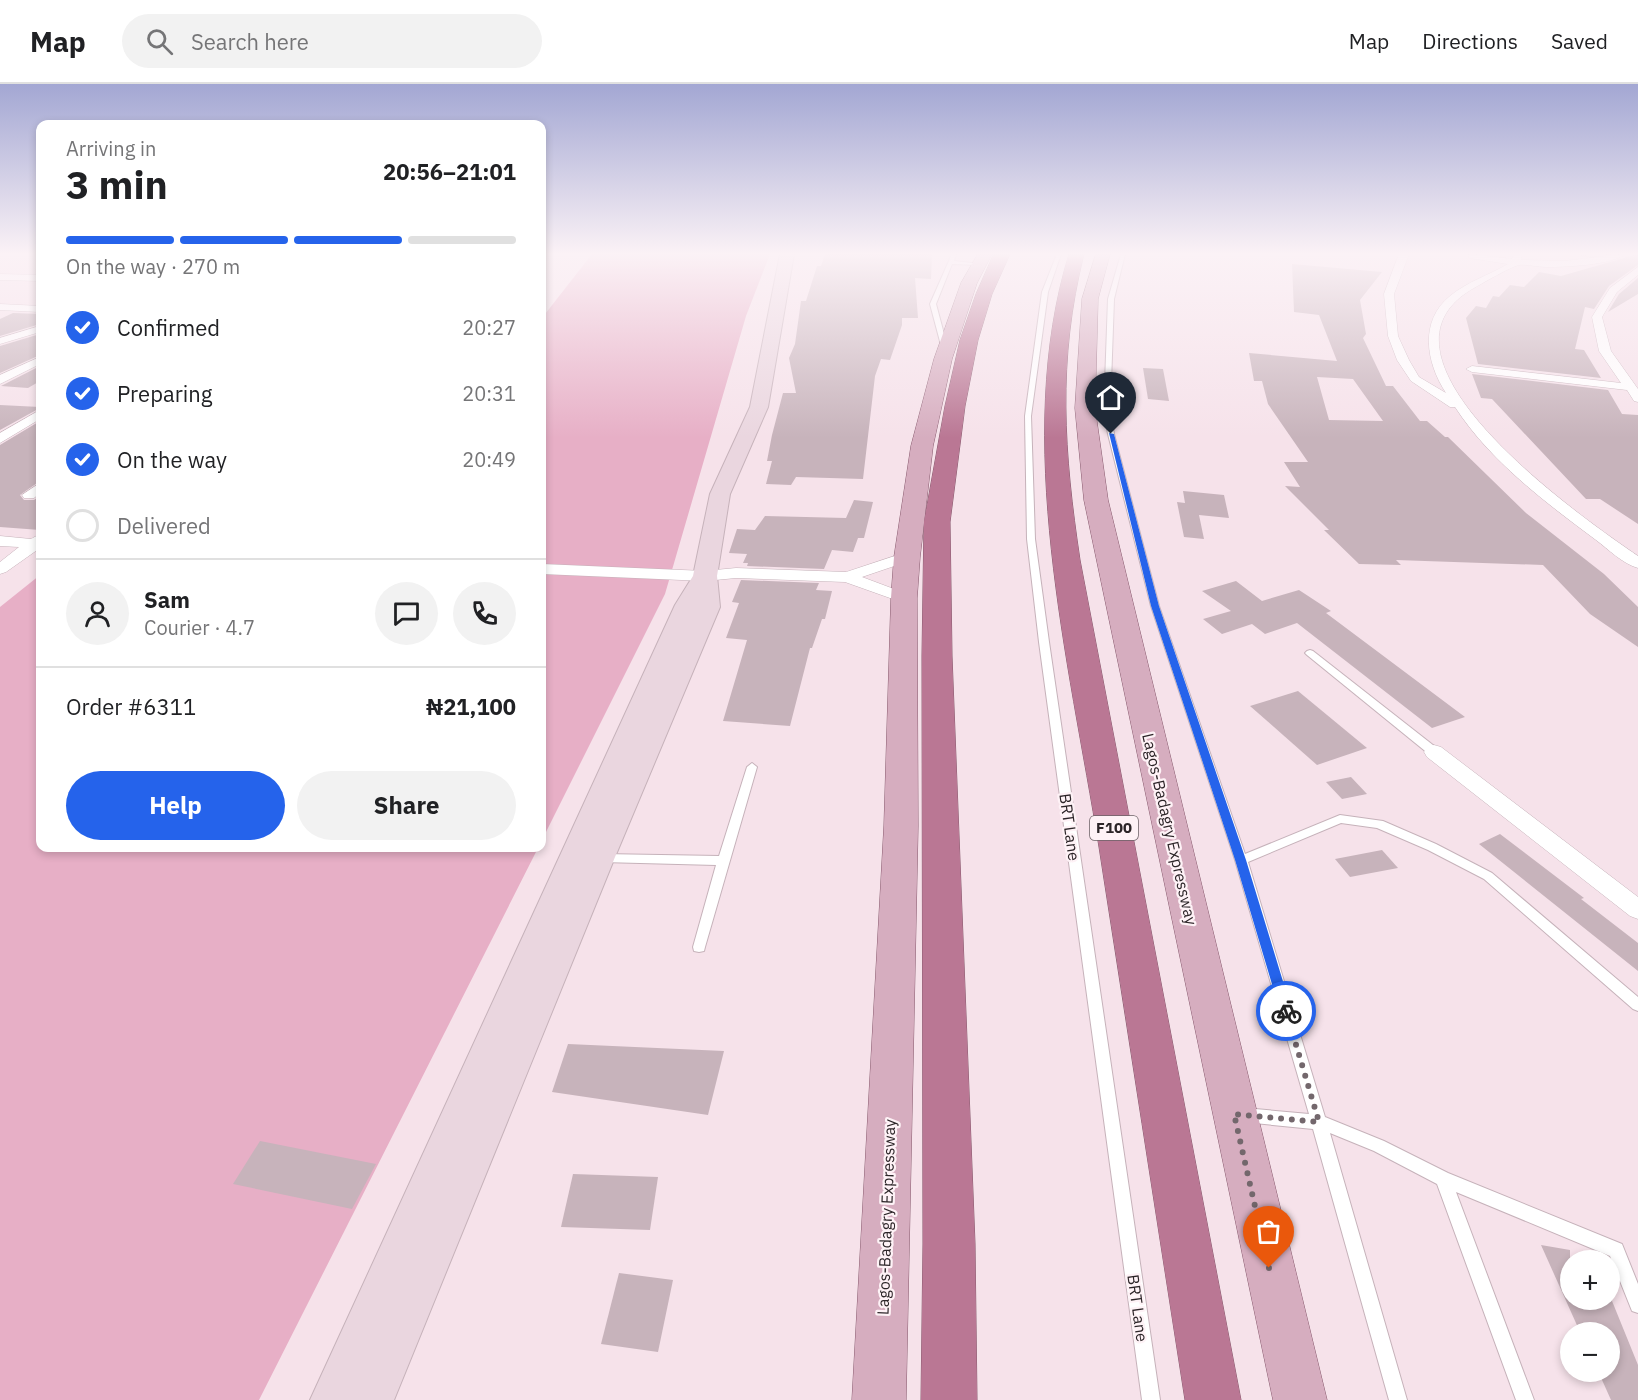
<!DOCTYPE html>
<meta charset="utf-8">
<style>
body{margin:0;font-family:"IBM Plex Sans",sans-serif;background:#f2f2f2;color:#202124;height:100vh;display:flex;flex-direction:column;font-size:22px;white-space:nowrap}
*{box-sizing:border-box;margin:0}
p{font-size:20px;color:#757577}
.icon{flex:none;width:33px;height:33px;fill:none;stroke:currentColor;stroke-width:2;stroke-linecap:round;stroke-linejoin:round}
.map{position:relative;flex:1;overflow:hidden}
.drawer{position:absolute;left:36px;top:36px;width:510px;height:732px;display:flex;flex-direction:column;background:#fff;border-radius:12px;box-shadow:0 3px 9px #0003}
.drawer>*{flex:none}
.controls{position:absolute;left:1560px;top:1166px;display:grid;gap:12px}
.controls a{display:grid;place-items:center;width:60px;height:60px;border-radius:50%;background:#fff;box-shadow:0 3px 9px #0003;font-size:30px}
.pin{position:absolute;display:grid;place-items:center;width:51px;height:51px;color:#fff;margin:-62px -26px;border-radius:50% 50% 50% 0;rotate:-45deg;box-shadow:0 0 6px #0007}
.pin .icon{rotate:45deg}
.courier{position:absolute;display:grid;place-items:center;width:60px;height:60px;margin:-30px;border:4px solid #2563eb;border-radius:50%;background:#fff;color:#222;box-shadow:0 2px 8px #0007}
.headline em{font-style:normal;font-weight:700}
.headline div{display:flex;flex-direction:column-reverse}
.headline{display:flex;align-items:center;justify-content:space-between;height:102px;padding:0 30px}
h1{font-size:39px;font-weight:700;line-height:45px}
.bar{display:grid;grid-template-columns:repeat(4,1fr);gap:9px 6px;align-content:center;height:72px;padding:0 30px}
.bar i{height:8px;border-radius:4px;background:#e0e0e0}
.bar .active{background:#2563eb}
.bar p{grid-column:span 4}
.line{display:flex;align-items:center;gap:15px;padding:0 30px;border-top:2px solid #e0e0e0}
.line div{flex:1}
.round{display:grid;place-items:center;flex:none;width:63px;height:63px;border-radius:32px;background:#f2f2f2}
ol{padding:0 30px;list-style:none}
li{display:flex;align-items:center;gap:18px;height:66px}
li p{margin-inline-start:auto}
li .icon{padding:6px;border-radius:50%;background:#2563eb;color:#fff;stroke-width:4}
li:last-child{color:#757577}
li i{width:33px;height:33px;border:3px solid #e0e0e0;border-radius:50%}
.button{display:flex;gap:12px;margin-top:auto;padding:12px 30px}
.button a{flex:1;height:69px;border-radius:36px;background:#2563eb;color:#fff;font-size:24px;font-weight:700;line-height:69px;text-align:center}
.button a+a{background:#f2f2f2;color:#202124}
header{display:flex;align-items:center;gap:36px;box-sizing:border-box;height:84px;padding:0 30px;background:#fff;border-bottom:2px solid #e0e0e0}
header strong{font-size:28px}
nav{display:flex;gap:33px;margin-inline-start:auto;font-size:21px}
.search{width:420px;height:54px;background:#f2f2f2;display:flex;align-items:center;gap:15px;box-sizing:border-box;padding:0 21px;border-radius:33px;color:#757577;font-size:22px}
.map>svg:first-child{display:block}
</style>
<header>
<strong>Map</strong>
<div class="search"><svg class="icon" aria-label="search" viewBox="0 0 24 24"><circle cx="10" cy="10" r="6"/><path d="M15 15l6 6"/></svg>Search here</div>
<nav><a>Map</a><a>Directions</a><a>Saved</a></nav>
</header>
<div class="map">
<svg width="1638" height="1316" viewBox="0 0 1638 1316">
<rect width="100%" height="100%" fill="#f6e2ea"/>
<!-- green -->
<g fill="#e7afc6">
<polygon points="592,170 770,170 746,232 665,510 542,756 542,234"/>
<polygon points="40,491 40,764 538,764 259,1316 0,1316 0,523"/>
</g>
<!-- building -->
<g fill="#c7b3bb" fill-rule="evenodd">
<polygon points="825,170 932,170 931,195 915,194 918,234 902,234 902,241 890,276 881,275 875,292 863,395 796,393 791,401 766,400 772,377 767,377 772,351 783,309 796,309 789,274 795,260 801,217 806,217 817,182 821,182"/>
<polygon points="1638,170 1638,181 1609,202 1594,225 1585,223 1575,265 1584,266 1601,294 1478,280 1466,234 1476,222 1486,224 1493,212 1499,213 1510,201 1524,203 1539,188 1561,192"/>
<path d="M1292 180 1382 188 1360 216 1366 250 1363 254 1386 302H1393L1420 337H1427L1445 353H1448L1526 429 1604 490 1638 523V563L1590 530 1543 481 1396 476 1401 481 1359 480 1324 446H1329L1285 402 1300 403 1284 378H1308L1268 320 1262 297H1254L1249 269 1337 277 1319 231 1294 228ZM1317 293 1353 295 1383 337 1329 336Z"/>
<polygon points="1638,194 1638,210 1608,228 1619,210"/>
<polygon points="13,229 40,230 40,240 0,252 0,235"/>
<polygon points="40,250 40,271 0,289 0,262"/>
<polygon points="40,282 40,297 28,304 1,302"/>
<polygon points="1143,284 1163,285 1169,317 1148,315"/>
<polygon points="1472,290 1608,306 1622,330 1638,331 1638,440 1600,415 1586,415 1492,315 1481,314"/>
<polygon points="0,321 40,323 40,324 0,346"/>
<polygon points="40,337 40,397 20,411 24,416 34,416 40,412 40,446 0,443 0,361"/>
<polygon points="1183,407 1224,411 1229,434 1199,431 1204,455 1184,453 1177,418 1185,419"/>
<polygon points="854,416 873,418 864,454 858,454 853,468 832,466 824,485 747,482 748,479 743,479 747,470 729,469 737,445 755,446 765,432 846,434"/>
<polygon points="741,496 819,499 816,506 832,507 825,535 822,535 812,564 810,564 790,642 723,637 747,556 726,554 739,519 732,518"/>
<polygon points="1236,497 1262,517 1299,506 1331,527 1326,529 1465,633 1432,644 1297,539 1265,550 1252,540 1222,550 1203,535 1231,527 1202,507"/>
<polygon points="1298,607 1367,664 1317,681 1250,622"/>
<polygon points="1351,693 1367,710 1342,715 1326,698"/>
<polygon points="1500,750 1584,814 1581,815 1638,859 1638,887 1479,760"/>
<polygon points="1382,766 1398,784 1350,793 1335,775"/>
<polygon points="568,960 724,967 708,1031 552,1008"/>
<polygon points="260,1057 376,1080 352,1125 233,1100"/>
<polygon points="573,1090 658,1093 650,1146 561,1143"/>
<polygon points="1541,1161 1570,1166 1570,1215 1610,1215 1610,1212 1638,1281 1638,1316 1611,1316 1598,1287 1610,1287 1610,1248 1580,1248"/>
<polygon points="619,1189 673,1196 658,1268 601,1260"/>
</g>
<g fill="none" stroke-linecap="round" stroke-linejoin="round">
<!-- lane casing -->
<g stroke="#c6b2ba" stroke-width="2">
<g id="lane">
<polygon points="952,170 956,170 954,177 981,180 979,181 952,180 936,220 948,265 945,267 942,265 930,220"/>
<polygon points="1057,170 1061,170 1048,208 1031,332 1035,455 1049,558 1160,1316 1142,1316 1039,558 1027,455 1025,332 1042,208"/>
<polygon points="1121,170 1125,170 1114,215 1110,327 1114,350 1159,522 1245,770 1340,731 1383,737 1436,760 1492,789 1638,913 1638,927 1633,925 1484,795 1428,766 1377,744 1341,739 1248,778 1325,1033 1384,1057 1448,1089 1622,1160 1638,1200 1638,1229 1632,1227 1610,1172 1456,1108 1534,1316 1516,1316 1437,1100 1374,1067 1330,1049 1407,1316 1389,1316 1313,1045 1244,1038 1239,1036 1237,1031 1239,1026 1244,1024 1309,1030 1235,776 1151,522 1108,350 1104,327 1108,215"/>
<polygon points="1580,170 1600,170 1613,172 1611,173 1582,171"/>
<polygon points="1310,566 1313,567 1438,665 1439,668 1438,671 1430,671 1307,571 1305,569 1307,567"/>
<polygon points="752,679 757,683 705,863 704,867 699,868 694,867 693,863 716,781 602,778 598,777 596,774 598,771 602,770 719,772 747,683"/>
</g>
</g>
<!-- street casing -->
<g stroke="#c6b2ba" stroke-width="1">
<g id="street">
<path d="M1399 170H1409L1394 210 1398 252 1409 276 1419 293 1446 309C1426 279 1419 237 1450 212 1467 198 1489 191 1508 180L1469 174V170L1512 175 1514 170H1522L1521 176 1564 177 1625 170C1612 181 1565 183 1546 183 1538 183 1526 180 1519 181 1510 183 1483 199 1474 204 1352 273 1582 434 1638 472V484C1623 480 1608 465 1596 456 1545 418 1490 377 1455 323H1450L1411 297 1397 276 1388 252 1384 210Z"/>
<polygon points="1638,183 1638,191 1617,208 1602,233 1611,267 1638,305 1638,318 1634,317 1627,306 1472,288 1466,285 1472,282 1621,299 1599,267 1592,233 1610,204"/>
<polygon points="0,190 40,191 40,197 0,196"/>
<polygon points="0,220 40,222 40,228 0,226"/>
<polygon points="40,242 40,248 0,260 0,254"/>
<polygon points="40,273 40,280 0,300 0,291"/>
<polygon points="40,326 40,335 0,359 0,349"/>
<polygon points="40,399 40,409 34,414 24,414 22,411"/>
<polygon points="40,450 40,464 6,488 0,490 0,478 19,463 0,462 0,452 31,455"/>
<polygon points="907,468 915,473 912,476 862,493 910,511 912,514 910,517 904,519 845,498 736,494 705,497 542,490 542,480 705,487 736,484 846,488"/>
<polygon points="1434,661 1441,663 1638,813 1638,835 1630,832 1427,673 1424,668 1427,663"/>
</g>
</g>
<!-- secondary casing -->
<g stroke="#c6b2ba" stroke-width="2">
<polygon id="secondary" points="780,170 794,170 768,323 730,410 717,492 720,523 615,773 394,1316 310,1316 675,521 693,492 710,410 750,323"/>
</g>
<!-- primary casing -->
<g stroke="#885a6e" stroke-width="1">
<g id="primary">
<polygon points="978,170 992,170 977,199 952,275 933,362 920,473 917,514 918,742 906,1316 852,1316 884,742 891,514 894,473 911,362 934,275 961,199"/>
<polygon points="1096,170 1110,170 1098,215 1095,324 1108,416 1327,1316 1273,1316 1084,416 1075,324 1082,215"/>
</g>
</g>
<!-- highway casing -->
<g stroke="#885a6e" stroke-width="1">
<g id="highway">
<polygon points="994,170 1010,170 992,210 978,256 965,322 950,438 952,572 975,1160 977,1316 921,1316 923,1160 922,572 924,438 945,322 960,256 976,210"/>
<path d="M1069 170H1084C1057 277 1064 369 1080 476L1241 1316H1185C1156 1132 1128 947 1099 763 1069 576 1012 355 1069 170Z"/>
</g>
</g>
<!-- lane -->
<use href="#lane" fill="#fff" fill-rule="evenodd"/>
<!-- street -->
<use href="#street" fill="#fff" fill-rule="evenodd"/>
<!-- secondary -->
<use href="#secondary" fill="#ead6df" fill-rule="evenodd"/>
<!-- primary -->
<use href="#primary" fill="#d6adbf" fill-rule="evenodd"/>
<!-- highway -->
<use href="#highway" fill="#ba7794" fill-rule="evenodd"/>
</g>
<!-- sky -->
<linearGradient id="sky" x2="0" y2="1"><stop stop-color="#a3a7d3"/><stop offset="0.48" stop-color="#fbf2f6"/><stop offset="1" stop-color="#fbf2f6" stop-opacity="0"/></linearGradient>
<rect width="1638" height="354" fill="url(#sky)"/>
<!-- route -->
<polygon fill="#2563eb" points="1109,349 1114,350 1159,522 1246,776 1292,927 1286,932 1280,927 1235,776 1151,522"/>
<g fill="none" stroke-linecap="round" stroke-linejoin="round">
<!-- done -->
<polyline stroke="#73676c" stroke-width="6" stroke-dasharray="0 10.8" points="1269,1184 1234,1030 1319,1038 1286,927"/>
</g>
<g text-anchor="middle" stroke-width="4.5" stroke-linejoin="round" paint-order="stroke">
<!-- shield labels -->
<rect fill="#fef2f6" stroke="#6b6266" stroke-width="1.5" x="1090" y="732" width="48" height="24" rx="4.5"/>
<g font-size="15" font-weight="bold" fill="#2c2528">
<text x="1114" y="749">F100</text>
</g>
<!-- street labels -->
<g font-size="16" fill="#2c2528" stroke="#fef2f6">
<text transform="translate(1070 743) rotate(82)" y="6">BRT Lane</text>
<text transform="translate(1170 745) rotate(77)" y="6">Lagos-Badagry Expressway</text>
<text transform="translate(886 1133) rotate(-88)" y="6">Lagos-Badagry Expressway</text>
<text transform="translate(1138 1224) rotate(82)" y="6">BRT Lane</text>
</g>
</g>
</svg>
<div class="controls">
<a>+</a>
<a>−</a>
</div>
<div class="pin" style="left:1269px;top:1184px;background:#ea580c"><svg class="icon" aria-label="bag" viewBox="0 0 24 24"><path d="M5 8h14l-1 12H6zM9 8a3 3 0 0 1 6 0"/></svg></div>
<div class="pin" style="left:1111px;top:350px;background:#1f2937"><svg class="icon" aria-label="home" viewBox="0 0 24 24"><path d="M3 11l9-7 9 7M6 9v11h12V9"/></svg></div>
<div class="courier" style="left:1286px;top:927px"><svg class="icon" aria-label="bike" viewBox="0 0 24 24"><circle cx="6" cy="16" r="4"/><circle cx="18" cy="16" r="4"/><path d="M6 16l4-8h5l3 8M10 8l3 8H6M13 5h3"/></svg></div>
<section class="drawer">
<div class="headline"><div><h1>3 min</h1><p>Arriving in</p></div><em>20:56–21:01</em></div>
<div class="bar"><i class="active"></i><i class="active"></i><i class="active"></i><i></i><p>On the way · 270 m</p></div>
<ol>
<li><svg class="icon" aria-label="check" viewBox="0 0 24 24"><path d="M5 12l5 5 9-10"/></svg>Confirmed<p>20:27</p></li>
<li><svg class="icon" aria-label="check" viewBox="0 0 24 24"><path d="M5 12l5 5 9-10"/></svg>Preparing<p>20:31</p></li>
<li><svg class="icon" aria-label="check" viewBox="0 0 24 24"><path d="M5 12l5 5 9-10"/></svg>On the way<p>20:49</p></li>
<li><i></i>Delivered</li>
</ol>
<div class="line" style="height:108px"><a class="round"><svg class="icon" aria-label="person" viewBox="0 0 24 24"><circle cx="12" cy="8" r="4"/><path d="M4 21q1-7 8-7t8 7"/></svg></a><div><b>Sam</b><p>Courier · 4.7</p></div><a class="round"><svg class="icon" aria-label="chat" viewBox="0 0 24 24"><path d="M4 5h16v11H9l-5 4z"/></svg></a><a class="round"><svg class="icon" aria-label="phone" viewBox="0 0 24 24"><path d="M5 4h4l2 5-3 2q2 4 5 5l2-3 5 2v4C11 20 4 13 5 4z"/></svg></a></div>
<div class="line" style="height:78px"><div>Order #6311</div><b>₦21,100</b></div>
<div class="button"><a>Help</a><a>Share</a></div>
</section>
</div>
